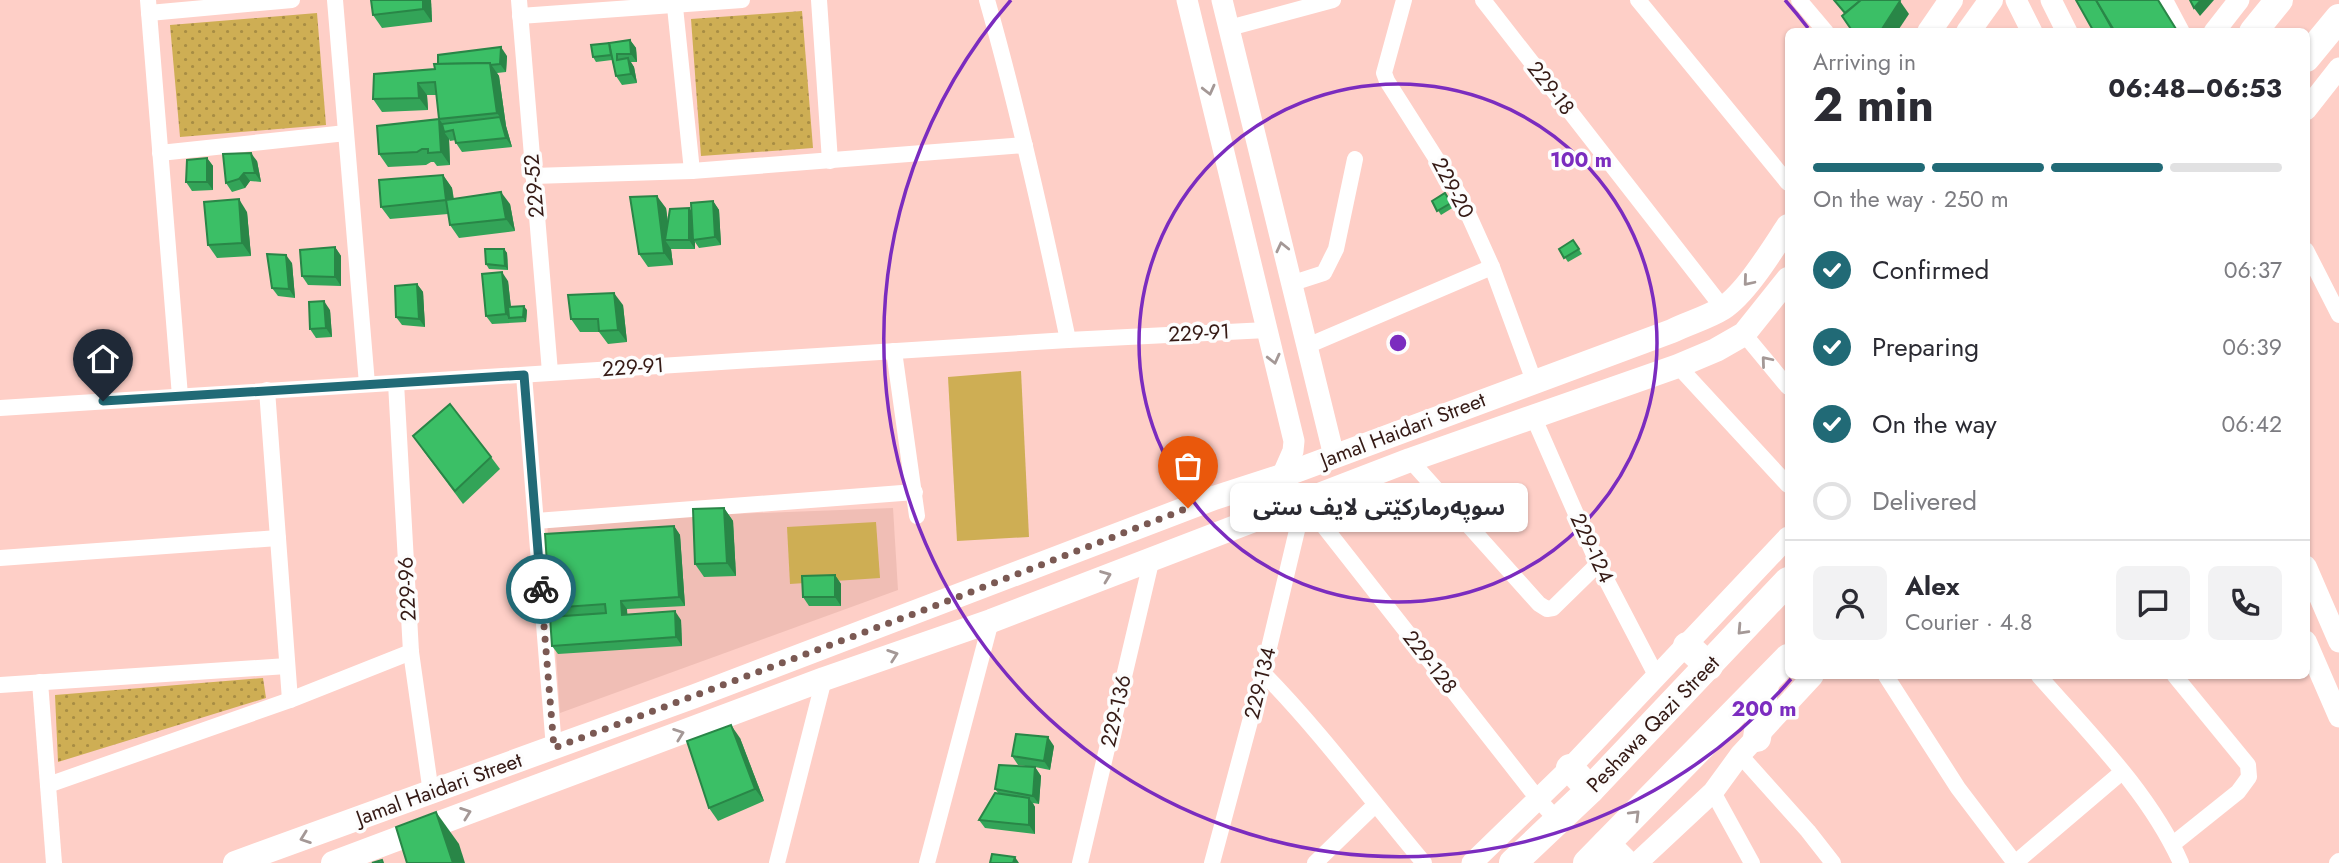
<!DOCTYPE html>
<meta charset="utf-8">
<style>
body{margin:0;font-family:Jost,"Noto Sans Arabic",sans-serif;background:#f2f2f3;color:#2b2b33;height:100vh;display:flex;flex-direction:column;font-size:26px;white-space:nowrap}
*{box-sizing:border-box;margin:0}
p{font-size:23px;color:#7c7c81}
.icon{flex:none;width:38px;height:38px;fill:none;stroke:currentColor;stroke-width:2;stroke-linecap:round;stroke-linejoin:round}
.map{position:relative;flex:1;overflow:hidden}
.side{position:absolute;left:1785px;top:28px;width:525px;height:651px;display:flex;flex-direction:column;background:#fff;border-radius:10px;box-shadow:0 2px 5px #0004}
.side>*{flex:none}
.pin{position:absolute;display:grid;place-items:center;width:60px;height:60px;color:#fff;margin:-72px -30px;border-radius:50% 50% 50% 0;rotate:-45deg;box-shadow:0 0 7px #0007}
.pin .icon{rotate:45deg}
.courier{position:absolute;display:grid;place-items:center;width:70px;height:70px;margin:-35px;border:5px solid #216a76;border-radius:50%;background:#fff;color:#222;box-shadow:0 2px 9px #0007}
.bubble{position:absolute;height:49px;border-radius:10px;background:#fff;box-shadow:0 2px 5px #0004;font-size:23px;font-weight:700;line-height:49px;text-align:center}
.head em{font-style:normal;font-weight:700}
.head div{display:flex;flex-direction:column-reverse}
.head{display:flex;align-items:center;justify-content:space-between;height:119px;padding:0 28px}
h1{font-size:46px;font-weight:700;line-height:52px}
.bar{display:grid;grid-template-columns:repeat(4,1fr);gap:10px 7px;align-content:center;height:84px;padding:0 28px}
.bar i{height:9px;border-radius:5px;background:#e1e1e2}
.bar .selected{background:#216a76}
.bar p{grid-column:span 4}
.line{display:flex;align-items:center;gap:18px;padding:0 28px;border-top:2px solid #e1e1e2}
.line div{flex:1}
.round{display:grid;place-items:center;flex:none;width:74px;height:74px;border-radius:10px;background:#f2f2f3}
ol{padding:0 28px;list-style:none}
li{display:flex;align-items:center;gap:21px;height:77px}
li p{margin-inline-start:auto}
li .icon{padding:7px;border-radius:50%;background:#216a76;color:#fff;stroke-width:4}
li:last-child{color:#7c7c81}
li i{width:38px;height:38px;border:4px solid #e1e1e2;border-radius:50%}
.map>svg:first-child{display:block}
</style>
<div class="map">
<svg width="2339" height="863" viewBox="0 0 2339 863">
<defs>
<pattern id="grass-dots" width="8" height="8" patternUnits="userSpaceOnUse" patternTransform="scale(1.75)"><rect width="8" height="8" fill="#ceae54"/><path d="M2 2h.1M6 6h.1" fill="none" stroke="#a88d44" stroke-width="1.8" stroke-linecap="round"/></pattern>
</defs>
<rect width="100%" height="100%" fill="#fecfc7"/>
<!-- built -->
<polygon fill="#f0beb5" points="893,508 898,590 560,713 547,521"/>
<!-- grass -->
<g fill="url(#grass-dots)">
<polygon points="802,11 813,148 701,156 691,19"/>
<polygon points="317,13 326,125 180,137 170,25"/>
<polygon points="263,678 266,698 58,762 55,695"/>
</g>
<!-- garden -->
<g fill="#ceae54">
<polygon points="1021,371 1029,537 957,541 948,377"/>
<polygon points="876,522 880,578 790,584 787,527"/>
</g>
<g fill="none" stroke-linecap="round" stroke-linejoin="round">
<!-- street -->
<g stroke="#fff" stroke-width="16">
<polyline points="148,0 180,396"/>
<polyline points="335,0 367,384"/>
<polyline points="519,0 550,372"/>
<polyline points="819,0 830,161"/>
<path d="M987 0C1019 112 1044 225 1068 340"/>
<polyline points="1404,0 1384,73 1387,81 1460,196 1492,267 1534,381"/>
<polyline points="1483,0 1723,308"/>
<polyline points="1638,0 1788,183"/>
<polyline points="1799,0 1826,32"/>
<polyline points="2165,0 2182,32"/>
<polyline points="675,7 692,171"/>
<polyline points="149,13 292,0"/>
<polyline points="520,16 742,0"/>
<polyline points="1229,28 1333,0"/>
<polyline points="160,153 346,133"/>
<polyline points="533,176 692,171 1025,145"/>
<polyline points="2306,250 2339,315"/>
<polyline points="1290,284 1324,273 1336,249 1355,159"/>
<polyline points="1744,334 1788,387"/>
<polyline points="1307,346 1492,267"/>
<polyline points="894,351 917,516"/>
<polyline points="1678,366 1788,485"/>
<polyline points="524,375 554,748"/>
<polyline points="396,383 411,652 431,793"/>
<polyline points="267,390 290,700"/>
<polyline points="0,408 1068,340 1267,330"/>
<polyline points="1533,416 1598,564 1657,677"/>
<polyline points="1410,460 1539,604 1547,609 1553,608 1598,564"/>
<polyline points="1304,501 1538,799 1558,821"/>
<polyline points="536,521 915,492"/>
<polyline points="0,558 278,538"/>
<path d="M1263 673C1321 732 1370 799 1424 863"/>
<polyline points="1886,676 1958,788 2015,863 2122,772"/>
<path d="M2039 676C2090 734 2149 792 2181 863"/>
<polyline points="40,682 54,863"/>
<polyline points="0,685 287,666"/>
<polyline points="1740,755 1808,831 1833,863"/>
<polyline points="48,785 290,700 411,652"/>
<polyline points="1713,792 1752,863"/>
<polyline points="2173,844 2238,792 2249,777 2248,765 2175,676"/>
<polyline points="777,863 824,679"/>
<polyline points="927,863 991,621"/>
<polyline points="1080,863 1152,558"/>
<polyline points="1212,863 1263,673 1304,501"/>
<polyline points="1315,863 1375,805"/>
<polyline points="2337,863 2339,861"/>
</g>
<!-- secondary -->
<g stroke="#fff" stroke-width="21">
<polyline points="1187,0 1294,441 1293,451 1282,476"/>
<polyline points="1222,0 1334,456"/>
<polyline points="2016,0 2032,32"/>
<polyline points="2051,0 2067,32"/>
<polyline points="2214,32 2239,0"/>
<polyline points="2306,110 2339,68"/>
<polyline points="2306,566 2339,642"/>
<polyline points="2306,641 2339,717"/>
<polyline points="1472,863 1570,768 1788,537"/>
<polyline points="1637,863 1713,792 1740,755 1813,676"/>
</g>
<!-- primary -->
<g stroke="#fff" stroke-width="24">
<polyline points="1929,32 1951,0"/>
<polyline points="1968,32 1991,0"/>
<path d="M235 863 695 696 1214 498 1282 476 1672 331C1688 323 1707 318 1723 308 1746 293 1772 250 1788 226"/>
<polyline points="333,863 824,679 991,621 1410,460 1678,366 1716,350 1744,334 1788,279"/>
</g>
<!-- highway -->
<g stroke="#fff" stroke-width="28">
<polyline points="2253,32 2279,0"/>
<polyline points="2306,58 2339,18"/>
<polyline points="1687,646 1709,666"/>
<polyline points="1757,738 1765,684"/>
<polyline points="1570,768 1590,790"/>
<polyline points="1606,844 1625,863"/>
<polyline points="1513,863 1590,790 1788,581"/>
<polyline points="1587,863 1788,658"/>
</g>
</g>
<!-- wall -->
<g fill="#33a458">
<polygon points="371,0 431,0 432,22 382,28 373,15"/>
<polygon points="630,40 636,48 637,62 631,62 634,67 637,83 622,85 616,76 612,60 596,62 593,57"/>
<polygon points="507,56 506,72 497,73 499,76 506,126 512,147 462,152 456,143 456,140 450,141 449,139 450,165 437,166 434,162 431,162 426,165 388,167 379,154 439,119 437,95 427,95 428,110 382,112 373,99 435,69"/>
<polygon points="207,158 213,166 213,190 192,191 186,182"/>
<polygon points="257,161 261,182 250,181 245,188 232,192 226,183"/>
<polygon points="443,175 452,188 454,199 510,204 515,231 459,238 450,225 448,214 390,219 381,207"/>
<polygon points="1445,193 1454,207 1441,215 1432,201"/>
<polygon points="713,201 719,210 721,245 699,248 695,242 695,249 671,249 673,265 648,267 639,254 666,208 668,223 689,208 692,211"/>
<polygon points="247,212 251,256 217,258 208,245"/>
<polygon points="1573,240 1582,254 1568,262 1559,249"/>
<polygon points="335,247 341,256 341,286 308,285 302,276"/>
<polygon points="504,249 507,253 508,270 489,269 486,264"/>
<polygon points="292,263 295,298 278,296 272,288"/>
<polygon points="508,281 511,307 527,310 526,322 492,324 486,316"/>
<polygon points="417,284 423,292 425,327 402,325 396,317"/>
<polygon points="623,305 627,342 608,344 599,332 580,332 571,319"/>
<polygon points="330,310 332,337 316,338 310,329"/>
<polygon points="422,449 491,457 500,469 463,504"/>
<polygon points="724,508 733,521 736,576 704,577 695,564"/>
<polygon points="674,526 680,535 685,606 627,609 627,614 681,620 682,646 558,654 552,646 556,616 550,608"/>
<polygon points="835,575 841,584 841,606 809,606 803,597"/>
<polygon points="740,738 764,801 718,821 709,808"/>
<polygon points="1054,746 1050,770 1035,767 1041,776 1039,804 1033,803 1035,807 1035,834 985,828 979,820 999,794 995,789 1033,767 1018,765 1012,756"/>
</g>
<!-- shaded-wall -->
<g fill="#298647">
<polygon points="423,0 431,0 432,22 423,9"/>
<polygon points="2201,0 2214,0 2200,16 2194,8"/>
<polygon points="1900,1 1909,14 1897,32 1880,32"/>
<polygon points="630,40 636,48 637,62 631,54"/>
<polygon points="501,47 507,56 506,72 500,64"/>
<polygon points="628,58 634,67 637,83 631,74"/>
<polygon points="490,63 499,76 506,126 512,147 506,138 500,117 497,113"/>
<polygon points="418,83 427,95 428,110 419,98"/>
<polygon points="439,119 448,131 444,132 449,139 450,165 441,152"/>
<polygon points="251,153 257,161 261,182 255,173"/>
<polygon points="207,158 213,166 213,190 207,182"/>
<polygon points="244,173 250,181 245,188 239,179"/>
<polygon points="443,175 452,188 455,213 446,200"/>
<polygon points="501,192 510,204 515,231 506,219"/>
<polygon points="657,196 666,208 670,240 665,240 671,249 673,265 664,253"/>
<polygon points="239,199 247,212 251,256 242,243"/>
<polygon points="713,201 719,210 721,245 715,237"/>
<polygon points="689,208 695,216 693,240 695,242 695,249 689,240"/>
<polygon points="335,247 341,256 341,286 335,277"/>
<polygon points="504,249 507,253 508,270 505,266"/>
<polygon points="286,255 292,263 295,298 289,289"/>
<polygon points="502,272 508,281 512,318 509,318 506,314"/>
<polygon points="417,284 423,292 425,327 419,319"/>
<polygon points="614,293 623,305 627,342 618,330"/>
<polygon points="324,301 330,310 332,337 326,328"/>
<polygon points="524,306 527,310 526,322 523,317"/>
<polygon points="724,508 733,521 736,576 727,563"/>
<polygon points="674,526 680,535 685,606 679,597"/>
<polygon points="835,575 841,584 841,606 835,597"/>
<polygon points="621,601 627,609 628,623 622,615"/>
<polygon points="675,611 681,620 682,646 676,637"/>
<polygon points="731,725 740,738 764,801 755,789"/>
<polygon points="1048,737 1054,746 1050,770 1044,761"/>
<polygon points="1035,767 1041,776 1039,804 1033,796"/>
<polygon points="1029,798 1035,807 1035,834 1029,825"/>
<polygon points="436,812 459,844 465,863 453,863"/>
<polygon points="1015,857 1019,863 1013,863"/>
</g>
<!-- building -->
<g fill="#3bbf66" stroke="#298647" stroke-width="2">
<polygon points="371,0 423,0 423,9 373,15"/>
<polygon points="1834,0 1861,0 1845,13"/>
<polygon points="1861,0 1899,0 1900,1 1880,32 1853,32 1842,16"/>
<polygon points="2076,0 2096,0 2114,32 2094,32"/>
<polygon points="2096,0 2158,0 2176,29 2174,32 2115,32"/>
<polygon points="2190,0 2201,0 2194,8"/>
<polygon points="630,40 631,54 617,54 617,60 628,58 631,74 616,76 609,43"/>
<polygon points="609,43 611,55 593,57 591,45 610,43"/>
<polygon points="501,47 500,64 490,65 490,63 438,64 438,55"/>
<polygon points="490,63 497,113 439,119 441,152 428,153 428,149 422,149 417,152 379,154 377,126 439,119 435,82 418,83 419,98 373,99 374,74 435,69 434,64"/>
<polygon points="500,117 506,138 456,143 453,130 444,132 442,124"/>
<polygon points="251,153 255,173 244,173 239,179 226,183 223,154"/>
<polygon points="207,158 207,182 186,182 187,160"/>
<polygon points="443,175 446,200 381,207 379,180"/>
<polygon points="501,192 506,219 450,225 446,200"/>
<polygon points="1445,193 1451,203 1437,211 1432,201"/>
<polygon points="657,196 664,253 639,254 630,197"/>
<polygon points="239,199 242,243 208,245 204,202"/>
<polygon points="713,201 715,237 693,240 691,203"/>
<polygon points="689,208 689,240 665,240 670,209"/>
<polygon points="1573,240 1579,249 1564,258 1559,249"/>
<polygon points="335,247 335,277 302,276 300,250"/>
<polygon points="485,249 504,249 505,266 486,264"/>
<polygon points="267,254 286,255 289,289 272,288"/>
<polygon points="502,272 506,314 486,316 482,274"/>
<polygon points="417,284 419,319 396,317 395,286"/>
<polygon points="614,293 618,330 599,331 598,319 571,319 568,295"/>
<polygon points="324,301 326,328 310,329 309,302"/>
<polygon points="524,306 523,317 509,318 508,307"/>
<polygon points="450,404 491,457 455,491 413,436"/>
<polygon points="724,508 727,563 695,564 693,509"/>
<polygon points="674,526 679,597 621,601 622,615 675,611 676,637 552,646 550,617 606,613 605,604 550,608 545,534"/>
<polygon points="835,575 835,597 803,597 802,576"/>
<polygon points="731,725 755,789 709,808 687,741"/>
<polygon points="1016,734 1048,737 1044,761 1012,756"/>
<polygon points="999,765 1035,767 1033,796 995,789"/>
<polygon points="995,793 1029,798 1029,825 979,820"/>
<polygon points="436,812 453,863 407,863 396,827"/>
<polygon points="992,854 1015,857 1013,863 990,863"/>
<polygon points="382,860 383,863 372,863"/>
</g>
<!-- one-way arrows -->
<defs><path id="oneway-chevron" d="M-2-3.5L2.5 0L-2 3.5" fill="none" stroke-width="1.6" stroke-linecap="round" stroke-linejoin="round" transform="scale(1.75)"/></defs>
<g stroke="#a49896">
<use href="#oneway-chevron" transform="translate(1209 90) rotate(76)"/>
<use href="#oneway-chevron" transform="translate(1282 247) rotate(-103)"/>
<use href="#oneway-chevron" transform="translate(1748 281) rotate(130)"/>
<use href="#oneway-chevron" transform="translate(1274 359) rotate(76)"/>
<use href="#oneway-chevron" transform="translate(1766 361) rotate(-130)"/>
<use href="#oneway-chevron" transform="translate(1106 576) rotate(-21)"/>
<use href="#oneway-chevron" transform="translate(1742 630) rotate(133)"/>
<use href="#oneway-chevron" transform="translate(893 655) rotate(-19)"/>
<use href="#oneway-chevron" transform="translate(679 734) rotate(-20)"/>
<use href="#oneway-chevron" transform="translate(466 813) rotate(-20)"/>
<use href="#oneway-chevron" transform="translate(1635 815) rotate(-45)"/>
<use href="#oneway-chevron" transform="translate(305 838) rotate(160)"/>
</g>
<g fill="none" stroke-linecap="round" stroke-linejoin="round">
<!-- done -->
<polyline stroke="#7b5953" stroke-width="7" stroke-dasharray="0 12.6" points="541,589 554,748 932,607 1188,508"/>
<!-- route -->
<polyline stroke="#216a76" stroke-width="9" points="103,401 524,375 541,589"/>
</g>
<!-- distance rings -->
<g fill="none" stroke="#7b2cbf" stroke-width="3.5">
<circle cx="1398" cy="343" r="259"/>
<path d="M1791 679A517 517 0 1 1 1011 0M1785 0A517 517 0 0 1 1808 28"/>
</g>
<g text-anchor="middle" stroke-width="7" stroke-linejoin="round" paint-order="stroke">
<!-- street labels -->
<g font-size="21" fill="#351a15" stroke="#fdfdfd">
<text transform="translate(1551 88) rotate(52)" y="7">229-18</text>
<text transform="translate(534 186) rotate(-95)" y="7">229-52</text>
<text transform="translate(1453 188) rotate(62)" y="7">229-20</text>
<text transform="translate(1199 333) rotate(-3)" y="7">229-91</text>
<text transform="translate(633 367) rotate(-4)" y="7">229-91</text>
<text transform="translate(1403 430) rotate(-21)" y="7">Jamal Haidari Street</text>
<text transform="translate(1592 548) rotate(65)" y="7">229-124</text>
<text transform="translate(407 589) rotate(-93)" y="7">229-96</text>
<text transform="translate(1430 662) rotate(52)" y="7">229-128</text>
<text transform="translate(1260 683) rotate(-76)" y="7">229-134</text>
<text transform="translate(1116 711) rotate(-77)" y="7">229-136</text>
<text transform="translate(1653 724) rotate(-46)" y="7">Peshawa Qazi Street</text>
<text transform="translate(439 789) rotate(-20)" y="7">Jamal Haidari Street</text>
</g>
</g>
<circle cx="1398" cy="343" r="10" fill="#7b2cbf" stroke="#fdfdfd" stroke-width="3.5"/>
<g font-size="21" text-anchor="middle" font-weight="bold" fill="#7b2cbf" stroke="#fdfdfd" stroke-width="7" stroke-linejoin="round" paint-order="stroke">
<text x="1581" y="167">100 m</text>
<text x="1764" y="716">200 m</text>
</g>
</svg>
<div class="pin" style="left:1188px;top:508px;background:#ea580c"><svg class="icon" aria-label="bag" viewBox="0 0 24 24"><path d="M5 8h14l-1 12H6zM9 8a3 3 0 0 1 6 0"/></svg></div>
<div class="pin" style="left:103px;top:401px;background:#1f2937"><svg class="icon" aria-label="home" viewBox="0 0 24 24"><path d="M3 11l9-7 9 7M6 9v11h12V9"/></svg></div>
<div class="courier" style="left:541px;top:589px"><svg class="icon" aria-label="bike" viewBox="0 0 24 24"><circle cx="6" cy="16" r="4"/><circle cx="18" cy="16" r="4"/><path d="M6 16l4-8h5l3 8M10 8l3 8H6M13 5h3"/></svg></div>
<div class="bubble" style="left:1230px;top:483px;width:298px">سوپەرمارکێتی لایف ستی</div>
<section class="side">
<div class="head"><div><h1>2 min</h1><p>Arriving in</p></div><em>06:48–06:53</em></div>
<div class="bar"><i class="selected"></i><i class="selected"></i><i class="selected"></i><i></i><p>On the way · 250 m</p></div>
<ol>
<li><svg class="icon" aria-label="check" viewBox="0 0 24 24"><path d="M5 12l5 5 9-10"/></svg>Confirmed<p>06:37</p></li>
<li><svg class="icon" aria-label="check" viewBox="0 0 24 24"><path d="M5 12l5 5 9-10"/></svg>Preparing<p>06:39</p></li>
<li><svg class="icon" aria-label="check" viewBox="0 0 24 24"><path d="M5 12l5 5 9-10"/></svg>On the way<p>06:42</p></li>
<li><i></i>Delivered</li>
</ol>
<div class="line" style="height:126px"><a class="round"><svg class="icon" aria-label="person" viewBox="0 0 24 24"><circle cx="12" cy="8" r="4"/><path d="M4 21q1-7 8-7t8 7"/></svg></a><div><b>Alex</b><p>Courier · 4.8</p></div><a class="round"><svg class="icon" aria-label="chat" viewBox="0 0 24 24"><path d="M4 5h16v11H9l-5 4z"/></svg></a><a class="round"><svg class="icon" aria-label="phone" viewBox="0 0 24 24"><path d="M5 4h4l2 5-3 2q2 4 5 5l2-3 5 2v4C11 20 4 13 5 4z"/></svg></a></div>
</section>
</div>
